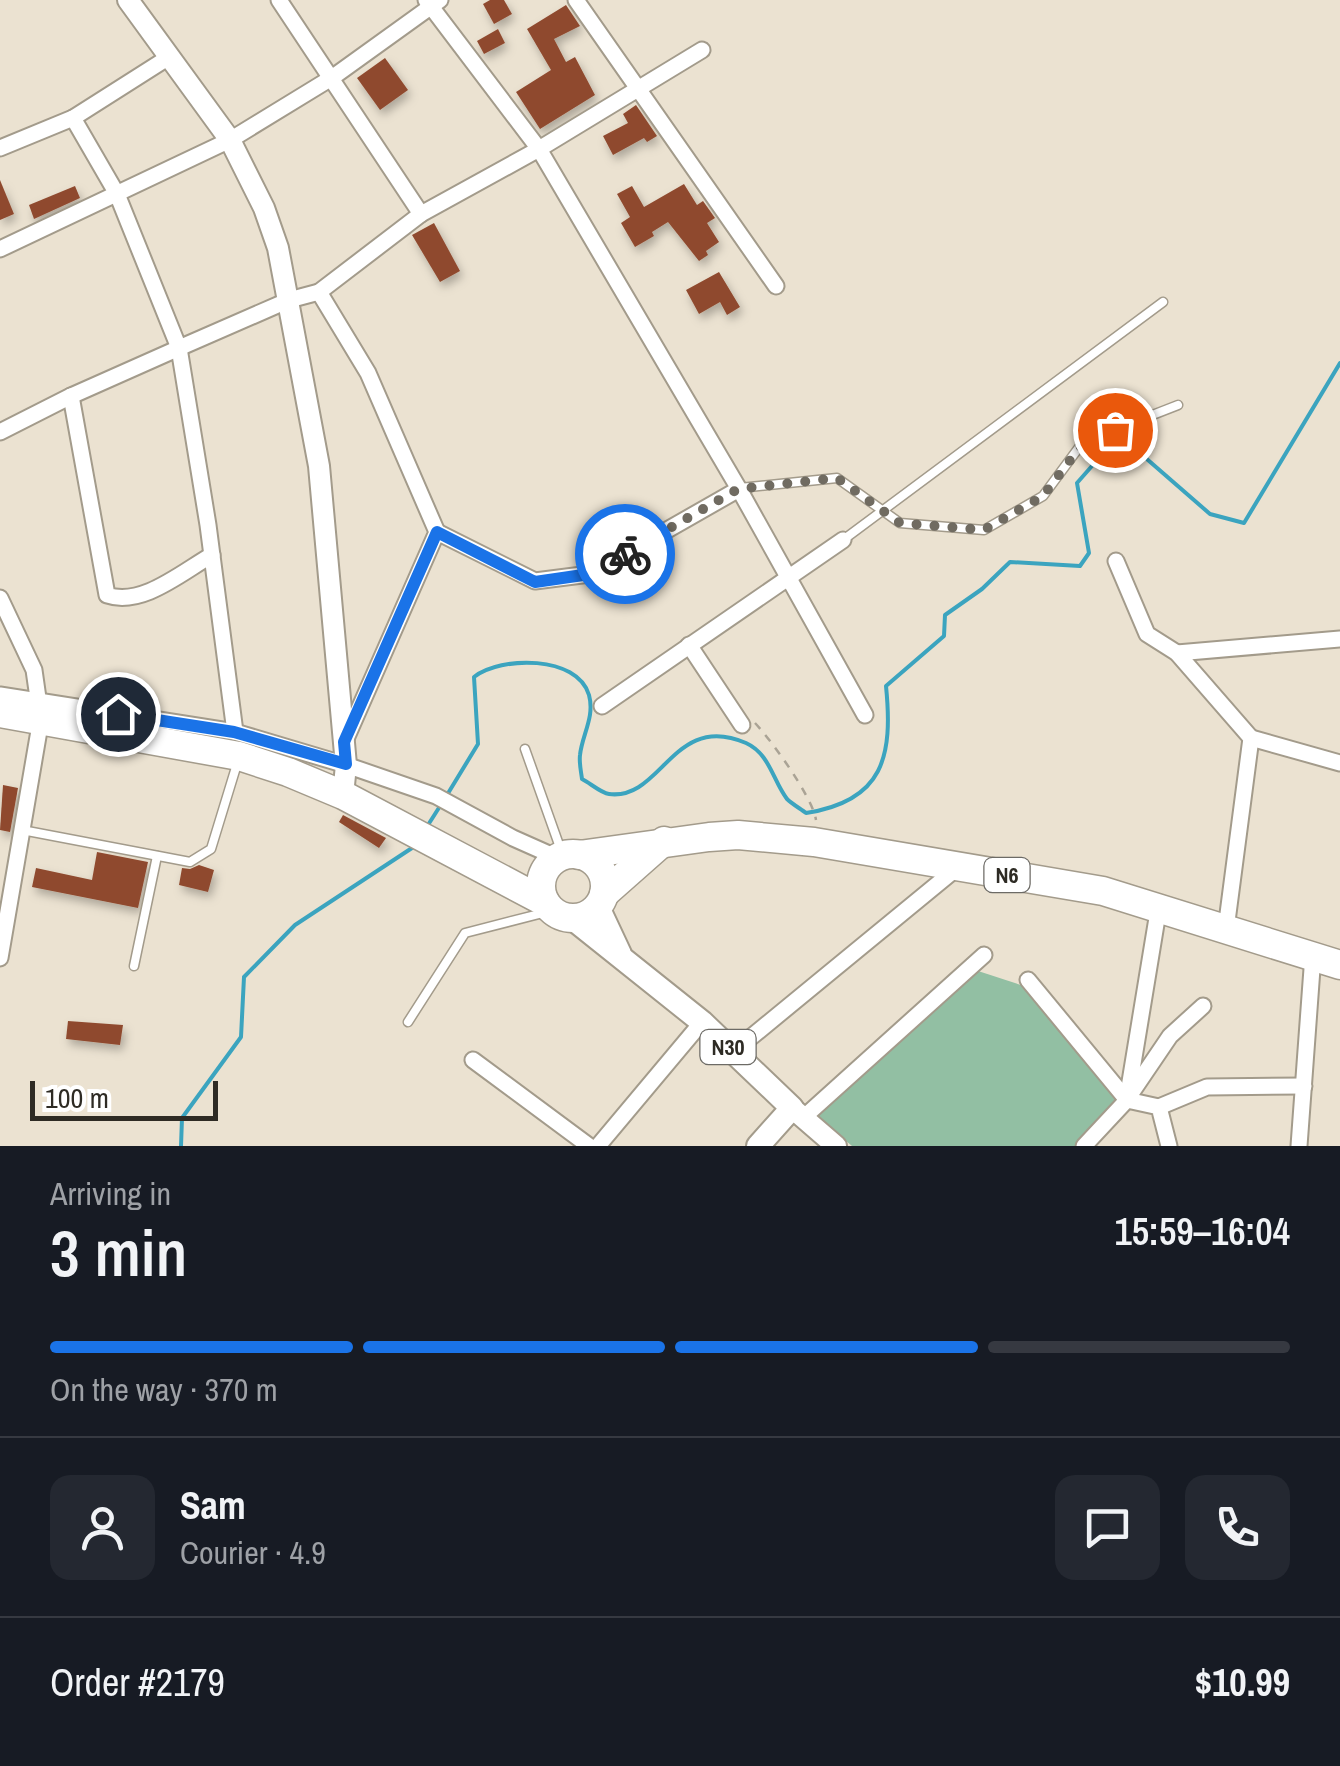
<!DOCTYPE html>
<meta charset="utf-8">
<style>
body{margin:0;font-family:"Archivo Narrow",sans-serif;background:#242831;color:#f1f3f6;height:100vh;display:flex;flex-direction:column;font-size:38px;white-space:nowrap}
*{box-sizing:border-box;margin:0}
p{font-size:32px;color:#9ea1a6}
.icon{flex:none;width:55px;height:55px;fill:none;stroke:currentColor;stroke-width:2;stroke-linecap:round;stroke-linejoin:round}
.map{position:relative;height:1146px;overflow:hidden}
.sheet{display:flex;flex-direction:column;background:#171b24;flex:1}
.sheet>*{flex:none}
.scale{position:absolute;left:30px;bottom:25px;width:188px;box-sizing:border-box;padding-left:10px;border:5px solid #2e2b24;border-top:0;font-size:28px;line-height:35px;white-space:nowrap;color:#2e2b24;-webkit-text-stroke:8px #fff;paint-order:stroke}
.pin{position:absolute;display:grid;place-items:center;width:85px;height:85px;color:#fff;margin:-42px;border:5px solid #fff;border-radius:50%;box-shadow:0 2px 10px #0007}
.courier{position:absolute;display:grid;place-items:center;width:100px;height:100px;margin:-50px;border:8px solid #1a73e8;border-radius:50%;background:#fff;color:#222;box-shadow:0 2px 12px #0007}
.overview em{font-style:normal;font-weight:600}
.overview div{display:flex;flex-direction:column-reverse}
.overview{display:flex;align-items:center;justify-content:space-between;height:170px;padding:0 50px}
h1{font-size:65px;font-weight:600;line-height:75px}
.bar{display:grid;grid-template-columns:repeat(4,1fr);gap:15px 10px;align-content:center;height:120px;padding:0 50px}
.bar i{height:12px;border-radius:8px;background:#363941}
.bar .active{background:#1a73e8}
.bar p{grid-column:span 4}
.line{display:flex;align-items:center;gap:25px;padding:0 50px;border-top:2px solid #363941}
.line div{flex:1}
.round{display:grid;place-items:center;flex:none;width:105px;height:105px;border-radius:20px;background:#242831}
.map>svg:first-child{display:block}
</style>
<div class="map">
<svg width="1340" height="1146" viewBox="0 0 1340 1146">
<defs>
<filter id="shadow"><feDropShadow dx="3" dy="5.5" stdDeviation="5" flood-color="#0004"/></filter>
</defs>
<rect width="100%" height="100%" fill="#ebe2d1"/>
<!-- green -->
<polygon fill="#92bfa3" points="975,970 1024,986 1117,1101 1076,1146 852,1146 815,1115"/>
<g fill="none" stroke-linecap="round" stroke-linejoin="round">
<!-- stream -->
<g stroke="#3ba4bf" stroke-width="4">
<path d="M447 795 478 744 474 677C501 656 577 655 589 695 595 717 582 735 580 755 579 763 581 771 582 779 590 783 601 793 609 794 662 801 673 711 746 743 770 754 773 781 787 799 792 804 801 809 806 813 884 801 893 756 886 686L944 636 945 615 982 589 1010 562 1080 566 1089 553 1077 483 1106 450 1133 447 1210 514 1244 523 1340 363"/>
<polyline points="428,825 442,803"/>
<polyline points="181,1146 182,1118 241,1037 244,977 295,925 415,846"/>
</g>
</g>
<!-- building -->
<g fill="#8f4a2f" filter="url(#shadow)">
<polygon points="490,0 504,0 512,14 494,24 483,4"/>
<polygon points="566,5 580,26 554,39 566,62 575,57 595,95 540,129 516,92 551,70 527,29"/>
<polygon points="498,29 505,43 484,54 477,41"/>
<polygon points="385,58 408,90 380,110 357,78"/>
<polygon points="636,105 657,136 647,142 644,138 613,155 603,136 628,123 623,114"/>
<polygon points="0,180 14,214 0,220"/>
<polygon points="684,184 697,205 703,201 715,218 707,223 719,242 706,251 708,255 699,261 668,222 652,232 654,236 635,247 621,223 630,217 617,194 632,186 644,207"/>
<polygon points="75,186 80,198 34,219 29,205"/>
<polygon points="434,223 460,271 440,282 412,235"/>
<polygon points="719,272 740,307 727,315 720,302 699,314 686,290"/>
<polygon points="3,785 18,788 10,832 0,830"/>
<polygon points="343,815 386,838 379,848 339,822"/>
<polygon points="97,852 148,862 138,908 32,887 36,868 92,880"/>
<polygon points="199,865 214,870 208,892 179,885 182,868 190,869"/>
<polygon points="68,1021 123,1025 120,1045 66,1039"/>
</g>
<g fill="none" stroke-linecap="round" stroke-linejoin="round">
<!-- lane casing -->
<g stroke="#a39b8b" stroke-width="11">
<g id="lane">
<polyline points="740,488 837,478 900,523 984,530 1043,496 1083,442 1178,405"/>
<polyline points="843,540 1163,302"/>
<polyline points="525,749 563,856"/>
<polyline points="22,830 190,862 211,849 237,764"/>
<polyline points="134,966 157,856"/>
<polyline points="408,1022 465,933 547,912"/>
</g>
</g>
<!-- street casing -->
<g stroke="#a39b8b" stroke-width="19">
<g id="street">
<polyline points="279,0 421,214"/>
<polyline points="426,0 539,149 739,489 865,715"/>
<polyline points="576,0 776,286"/>
<polyline points="73,118 117,194 179,348 208,525 235,732"/>
<polyline points="0,148 73,118 169,57"/>
<polyline points="0,249 230,140 333,77 440,0"/>
<polyline points="319,292 368,373 437,532 345,741"/>
<path d="M71 396 107 595C142 607 182 572 212 555"/>
<polyline points="0,432 71,396 179,348 289,300 319,292 421,214 539,149 702,50"/>
<polyline points="437,532 535,581 590,574 739,489"/>
<polyline points="1116,561 1147,634 1177,653 1251,738 1226,929"/>
<polyline points="0,598 34,670 41,719 0,958"/>
<polyline points="689,645 742,725"/>
<polyline points="1177,653 1340,639"/>
<polyline points="0,695 235,732 346,765 436,796 513,838 558,858"/>
<polyline points="602,706 843,540"/>
<polyline points="1251,738 1340,763"/>
<polyline points="1028,980 1127,1100 1159,1107 1169,1146"/>
<polyline points="733,1052 957,868"/>
<polyline points="473,1060 589,1146"/>
<polyline points="1132,1092 1170,1036 1203,1006"/>
<polyline points="1159,1107 1207,1087 1304,1086"/>
<polyline points="803,1118 984,955"/>
<polyline points="598,1146 702,1022"/>
<polyline points="1084,1146 1127,1100 1159,906"/>
<polyline points="1299,1146 1313,955"/>
</g>
</g>
<!-- secondary casing -->
<g stroke="#a39b8b" stroke-width="24">
<g id="secondary">
<polyline points="128,0 230,140 264,208 278,248 319,466 346,765 343,795"/>
<polyline points="792,1108 836,1146"/>
</g>
</g>
<!-- primary casing -->
<g stroke="#a39b8b" stroke-width="26">
<g id="primary">
<polyline points="598,907 620,954"/>
<polyline points="573,919 702,1022 792,1108 758,1146"/>
</g>
</g>
<!-- highway casing -->
<g stroke="#a39b8b" stroke-width="31">
<g id="highway">
<polyline points="0,713 239,756 288,772 343,795 545,902"/>
<circle cx="573" cy="886" r="32"/>
<polyline points="579,855 709,837 738,835 814,842 1103,891 1340,965"/>
<polyline points="604,894 664,841"/>
</g>
</g>
<!-- path -->
<path stroke="#aaa395" stroke-width="2.5" stroke-dasharray="8 8" stroke-linecap="butt" d="M755 723C772 741 813 798 816 820"/>
<!-- lane -->
<use href="#lane" stroke="#fff" stroke-width="8"/>
<!-- street -->
<use href="#street" stroke="#fff" stroke-width="15"/>
<!-- secondary -->
<use href="#secondary" stroke="#fff" stroke-width="20"/>
<!-- primary -->
<use href="#primary" stroke="#fff" stroke-width="22"/>
<!-- highway -->
<use href="#highway" stroke="#fff" stroke-width="28"/>
</g>
<g fill="none" stroke-linecap="round" stroke-linejoin="round">
<!-- done -->
<polyline stroke="#706b61" stroke-width="10" stroke-dasharray="0 18" points="625,554 738,489 837,478 900,523 984,530 1043,496 1084,442 1115,430"/>
<!-- route -->
<polyline stroke="#1a73e8" stroke-width="12" points="118,714 234,732 346,764 344,742 437,532 535,582 590,574 625,554"/>
</g>
<g text-anchor="middle" stroke-width="10" stroke-linejoin="round" paint-order="stroke">
<!-- shield labels -->
<g fill="#fff" stroke="#6d6b66" stroke-width="2.5">
<rect x="984.5" y="858" width="45" height="34" rx="8"/>
<rect x="700.5" y="1030" width="55" height="34" rx="8"/>
</g>
<g font-size="22" font-weight="bold" fill="#2e2b24">
<text x="1007" y="883">N6</text>
<text x="728" y="1055">N30</text>
</g>
</g>
</svg>
<div class="scale">100 m</div>
<div class="pin" style="left:1115px;top:430px;background:#ea580c"><svg class="icon" aria-label="bag" viewBox="0 0 24 24"><path d="M5 8h14l-1 12H6zM9 8a3 3 0 0 1 6 0"/></svg></div>
<div class="pin" style="left:118px;top:714px;background:#1f2937"><svg class="icon" aria-label="home" viewBox="0 0 24 24"><path d="M3 11l9-7 9 7M6 9v11h12V9"/></svg></div>
<div class="courier" style="left:625px;top:554px"><svg class="icon" aria-label="bike" viewBox="0 0 24 24"><circle cx="6" cy="16" r="4"/><circle cx="18" cy="16" r="4"/><path d="M6 16l4-8h5l3 8M10 8l3 8H6M13 5h3"/></svg></div>
</div>
<section class="sheet">
<div class="overview"><div><h1>3 min</h1><p>Arriving in</p></div><em>15:59–16:04</em></div>
<div class="bar"><i class="active"></i><i class="active"></i><i class="active"></i><i></i><p>On the way · 370 m</p></div>
<div class="line" style="height:180px"><a class="round"><svg class="icon" aria-label="person" viewBox="0 0 24 24"><circle cx="12" cy="8" r="4"/><path d="M4 21q1-7 8-7t8 7"/></svg></a><div><b>Sam</b><p>Courier · 4.9</p></div><a class="round"><svg class="icon" aria-label="chat" viewBox="0 0 24 24"><path d="M4 5h16v11H9l-5 4z"/></svg></a><a class="round"><svg class="icon" aria-label="phone" viewBox="0 0 24 24"><path d="M5 4h4l2 5-3 2q2 4 5 5l2-3 5 2v4C11 20 4 13 5 4z"/></svg></a></div>
<div class="line" style="height:130px"><div>Order #2179</div><b>$10.99</b></div>
</section>
